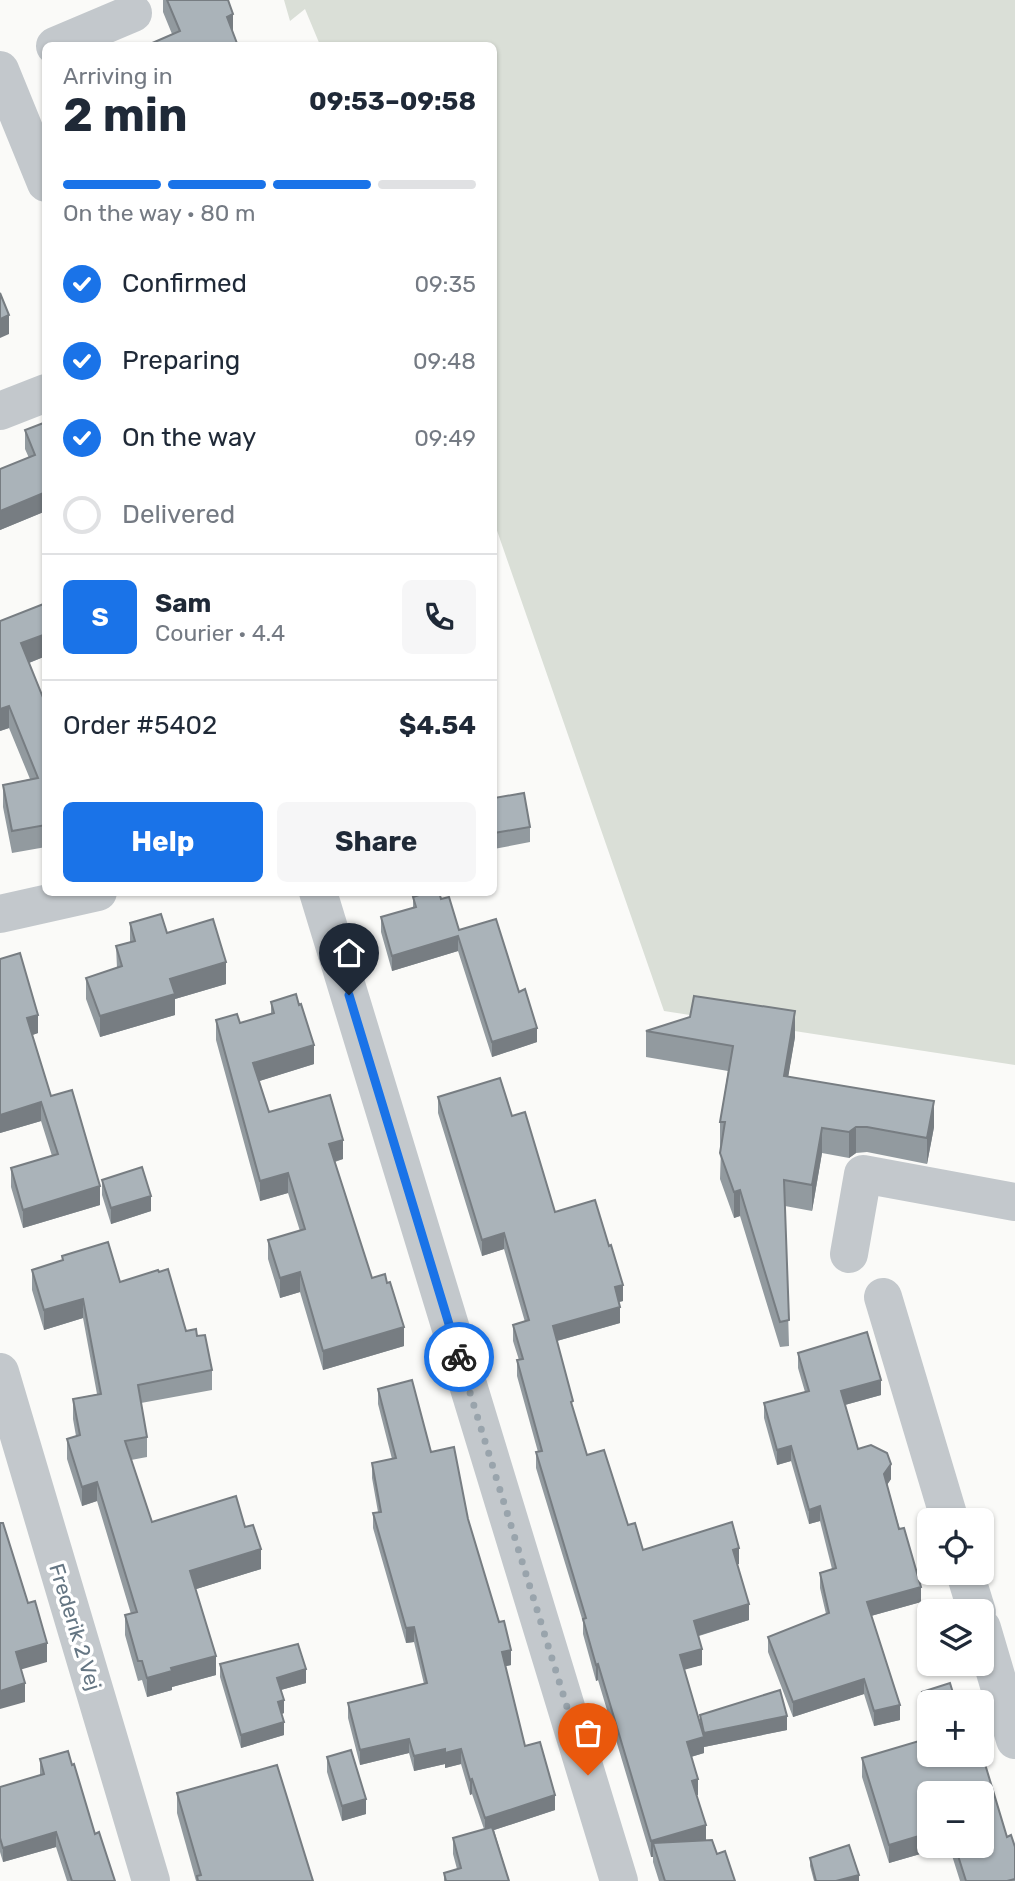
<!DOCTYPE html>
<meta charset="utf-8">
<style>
body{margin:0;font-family:Rubik,sans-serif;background:#f6f6f7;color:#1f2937;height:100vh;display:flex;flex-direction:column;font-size:26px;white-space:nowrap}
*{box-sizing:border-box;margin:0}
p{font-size:23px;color:#747a83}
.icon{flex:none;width:38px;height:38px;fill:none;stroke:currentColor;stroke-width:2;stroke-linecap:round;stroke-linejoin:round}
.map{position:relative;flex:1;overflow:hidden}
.panel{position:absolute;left:42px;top:42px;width:455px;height:854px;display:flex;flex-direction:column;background:#fff;border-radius:10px;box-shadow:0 2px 5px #0004}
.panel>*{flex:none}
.buttons{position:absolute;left:917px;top:1508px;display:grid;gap:14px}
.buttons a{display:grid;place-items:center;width:77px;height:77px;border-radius:10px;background:#fff;box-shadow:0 2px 5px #0004;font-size:35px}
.pin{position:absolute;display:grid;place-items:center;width:60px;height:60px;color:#fff;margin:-72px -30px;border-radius:50% 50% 50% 0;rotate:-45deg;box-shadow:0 0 7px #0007}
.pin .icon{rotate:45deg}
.courier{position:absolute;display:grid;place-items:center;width:70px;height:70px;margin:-35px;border:5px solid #1a73e8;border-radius:50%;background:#fff;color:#222;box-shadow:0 2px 9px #0007}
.headline em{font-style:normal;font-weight:700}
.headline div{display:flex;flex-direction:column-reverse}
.headline{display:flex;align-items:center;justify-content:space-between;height:119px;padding:0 21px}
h1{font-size:46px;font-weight:700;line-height:52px}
.bar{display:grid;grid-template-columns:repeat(4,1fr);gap:10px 7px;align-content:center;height:84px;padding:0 21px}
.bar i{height:9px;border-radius:5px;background:#e0e1e3}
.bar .selected{background:#1a73e8}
.bar p{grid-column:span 4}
.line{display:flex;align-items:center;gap:18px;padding:0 21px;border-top:2px solid #e0e1e3}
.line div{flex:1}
.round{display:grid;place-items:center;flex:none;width:74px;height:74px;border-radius:10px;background:#f6f6f7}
ol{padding:0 21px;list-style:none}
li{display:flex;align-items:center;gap:21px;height:77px}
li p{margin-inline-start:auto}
li .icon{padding:7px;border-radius:50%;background:#1a73e8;color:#fff;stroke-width:4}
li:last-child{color:#747a83}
li i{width:38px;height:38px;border:4px solid #e0e1e3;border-radius:50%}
.cta{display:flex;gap:14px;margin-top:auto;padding:14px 21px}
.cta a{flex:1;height:80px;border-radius:10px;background:#1a73e8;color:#fff;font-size:28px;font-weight:700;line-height:80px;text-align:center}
.cta a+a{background:#f6f6f7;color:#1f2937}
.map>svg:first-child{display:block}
</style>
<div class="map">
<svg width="1015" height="1881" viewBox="0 0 1015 1881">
<rect width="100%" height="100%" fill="#fafaf8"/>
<!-- green -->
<polygon fill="#dadfd7" points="284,0 1015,0 1015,1065 664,1011 494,522 494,46 320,45 305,9 290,21"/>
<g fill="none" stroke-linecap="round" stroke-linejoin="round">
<!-- minor -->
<g stroke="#c3c8cc" stroke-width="38">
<polyline points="55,46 133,13"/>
<polyline points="0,70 46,183"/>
<polyline points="0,411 46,393"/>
<polyline points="318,892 619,1881"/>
<polyline points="0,914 98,892"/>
<polyline points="849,1254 863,1174 1015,1202"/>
<polyline points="883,1297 950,1521"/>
<polyline points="0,1372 151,1881"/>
<polyline points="965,1573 977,1612"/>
<polyline points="982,1628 1015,1740"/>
</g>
</g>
<!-- wall -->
<g fill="#929a9f">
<polygon points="163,0 228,0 233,34 238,46 150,46 150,44 172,34 163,12"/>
<polygon points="46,422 46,511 0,530 0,469 29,458 25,449 25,430"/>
<polygon points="46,580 46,656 29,663 46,705 46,847 12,853 3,807 3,785 30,779 9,728 0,731 43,604 43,581"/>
<polygon points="494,798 530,827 530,842 494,849"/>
<polygon points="413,897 441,899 459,930 519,992 537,1042 492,1057 458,951 392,971 381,932 381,917 413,908"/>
<polygon points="130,923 167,933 226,984 175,999 175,1015 100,1037 86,999 86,978 117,968 116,946 130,942"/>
<polygon points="0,959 38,1033 32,1035 51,1096 100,1205 23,1228 11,1187 11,1168 52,1156 41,1121 0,1133"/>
<polygon points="271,1002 314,1064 259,1081 269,1112 343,1159 335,1162 372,1278 404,1346 323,1370 300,1292 280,1298 268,1259 268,1240 300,1231 288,1193 260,1201 216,1040 216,1020 240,1023 271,1014"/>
<polygon points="646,1031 795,1037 788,1076 934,1127 927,1164 867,1152 856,1153 849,1158 822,1153 812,1211 785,1206 789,1346 780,1347 740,1216 734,1218 720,1179 721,1148 720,1147 720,1122 728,1071 646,1057"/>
<polygon points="438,1097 512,1116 555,1212 623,1301 619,1302 620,1323 557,1341 573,1410 587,1455 643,1550 739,1564 737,1564 749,1620 699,1636 702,1665 684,1669 700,1722 700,1715 787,1730 704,1747 704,1746 704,1753 691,1757 698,1795 697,1795 706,1840 717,1854 735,1881 659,1881 653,1862 653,1857 651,1857 598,1680 596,1681 583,1634 583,1622 536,1468 536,1452 538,1452 517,1376 517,1360 519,1360 513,1341 513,1325 525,1322 504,1249 482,1256 438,1113"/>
<polygon points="102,1180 151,1211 111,1224 102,1195"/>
<polygon points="62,1256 120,1282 186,1331 197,1336 212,1370 212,1390 141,1403 147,1437 147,1457 131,1460 152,1522 245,1527 261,1569 196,1589 216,1675 172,1687 172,1690 147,1697 142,1680 138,1681 125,1635 125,1615 131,1614 97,1501 82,1506 67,1459 67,1439 76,1436 73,1419 73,1399 97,1394 83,1318 44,1330 32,1290 32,1270 62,1261"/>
<polygon points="798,1353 881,1395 845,1405 858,1449 891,1479 887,1485 921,1602 871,1616 900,1720 874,1726 864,1694 793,1717 768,1652 768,1637 826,1614 820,1588 820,1573 832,1569 820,1521 809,1524 791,1461 777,1465 764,1418 764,1403 805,1392 798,1368"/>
<polygon points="378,1389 431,1452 468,1519 511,1665 505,1666 525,1746 555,1810 494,1830 509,1881 444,1881 444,1873 457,1869 453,1854 453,1838 484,1829 472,1794 470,1795 461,1764 445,1768 445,1764 414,1771 409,1753 360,1765 348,1718 348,1703 424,1684 414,1642 406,1643 373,1528 373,1513 378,1512 372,1478 372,1463 392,1459 378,1404"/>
<polygon points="220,1664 306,1683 281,1690 284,1713 282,1714 284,1735 241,1748 220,1677"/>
<polygon points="922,1692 929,1703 929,1737 922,1711"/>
<polygon points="929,1738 929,1755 973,1755 973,1756 982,1755 982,1754 1007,1837 1011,1835 1015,1847 1015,1881 960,1881 949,1846 982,1846 982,1794 929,1794 929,1846 948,1846 889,1863 862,1777 862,1758"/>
<polygon points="327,1757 366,1814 342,1821 327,1772"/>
<polygon points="40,1759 95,1834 115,1881 67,1881 56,1847 3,1862 0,1852 0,1787 40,1775"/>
<polygon points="177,1793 313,1881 196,1881 177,1813"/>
<polygon points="810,1858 859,1881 814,1881 810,1866"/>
</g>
<!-- shaded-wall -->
<g fill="#777d82">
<polygon points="233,14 233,35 227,17"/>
<polygon points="9,315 9,334 0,338 0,319"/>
<polygon points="46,492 46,511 0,530 0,511"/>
<polygon points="46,634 46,656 21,666 21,643"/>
<rect x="494" y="650" width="1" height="18"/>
<polygon points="9,706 9,728 0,731 0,709"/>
<polygon points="458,936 458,951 392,971 392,956"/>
<polygon points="226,962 226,984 175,999 175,1015 100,1037 100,1016 170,979"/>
<polygon points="795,1011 795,1037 784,1102 784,1076"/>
<polygon points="38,1015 38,1033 27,1037 27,1018"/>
<polygon points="537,1028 537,1042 492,1057 492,1042"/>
<polygon points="314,1045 314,1064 253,1083 253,1063"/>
<polygon points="934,1101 934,1127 927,1164 927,1138"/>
<polygon points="41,1102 41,1121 0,1133 0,1115"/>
<polygon points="856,1127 856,1153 849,1158 849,1132"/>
<polygon points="822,1128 822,1153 812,1211 812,1185"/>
<polygon points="343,1140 343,1159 329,1163 329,1144"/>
<polygon points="288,1173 288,1193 260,1201 260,1181"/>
<polygon points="100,1186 100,1205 23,1228 23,1210"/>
<polygon points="740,1190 740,1216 734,1218 734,1192"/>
<polygon points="151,1196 151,1211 111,1224 111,1208"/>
<polygon points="504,1233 504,1249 482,1256 482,1240"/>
<polygon points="300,1272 300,1292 280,1298 280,1278"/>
<polygon points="623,1285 623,1301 615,1303 615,1287"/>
<polygon points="83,1299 83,1318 44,1330 44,1310"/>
<polygon points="620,1307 620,1323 553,1342 553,1326"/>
<polygon points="404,1327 404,1346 323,1370 323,1351"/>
<polygon points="881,1380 881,1395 841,1406 841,1391"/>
<polygon points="791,1446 791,1461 777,1465 777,1450"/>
<polygon points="891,1464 891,1479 884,1489 884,1474"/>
<polygon points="97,1482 97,1501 82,1506 82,1487"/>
<polygon points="820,1506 820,1521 809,1524 809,1510"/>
<polygon points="739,1548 739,1564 733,1566 733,1550"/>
<polygon points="261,1549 261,1569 190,1591 190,1571"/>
<polygon points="921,1587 921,1602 867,1617 867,1602"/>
<polygon points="749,1604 749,1620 694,1637 694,1621"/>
<polygon points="414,1627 414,1642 406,1643 406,1628"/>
<polygon points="47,1643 47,1662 16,1671 16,1652"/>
<polygon points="702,1649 702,1665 680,1671 680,1655"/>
<polygon points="511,1650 511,1665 502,1667 502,1652"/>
<polygon points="216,1656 216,1675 172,1687 172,1690 147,1697 147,1678 171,1668"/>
<polygon points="598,1664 598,1680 596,1681 596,1665"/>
<polygon points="306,1669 306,1683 277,1691 277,1678"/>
<polygon points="864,1679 864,1694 793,1717 793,1702"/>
<polygon points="25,1683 25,1702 0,1709 0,1691"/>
<polygon points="284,1700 284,1713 278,1715 278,1702"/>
<polygon points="900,1705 900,1720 874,1726 874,1711"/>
<polygon points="787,1716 787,1730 704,1747 704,1733"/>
<polygon points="284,1722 284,1735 241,1748 241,1735"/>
<polygon points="704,1737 704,1753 687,1758 687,1742"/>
<polygon points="409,1739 409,1753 360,1765 360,1750"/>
<polygon points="445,1749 445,1764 414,1771 414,1756"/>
<polygon points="461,1749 461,1764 445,1768 445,1753"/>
<polygon points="472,1779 472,1794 470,1795 470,1780"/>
<polygon points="698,1779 698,1795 692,1797 692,1781"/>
<polygon points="555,1795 555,1810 485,1833 485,1818"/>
<polygon points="366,1799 366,1814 342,1821 342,1806"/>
<polygon points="706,1825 706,1841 653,1843 653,1857 651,1857 651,1841"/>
<polygon points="56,1832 56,1847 3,1862 3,1848"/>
<polygon points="929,1833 929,1846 948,1846 889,1863 889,1845"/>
<polygon points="859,1875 859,1881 836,1881"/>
</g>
<!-- building -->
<g fill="#aab3b9" stroke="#777d82" stroke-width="2">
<polygon points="167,0 228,0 233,14 227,17 238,46 150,46 150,44 180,31"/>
<polygon points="0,293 9,315 0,319"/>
<polygon points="46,422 46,492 0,511 0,469 35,455 25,430"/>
<polygon points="46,603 46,634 21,643 46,705 46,825 12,831 3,785 38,778 9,706 0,709 0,621"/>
<polygon points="524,793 530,827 494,833 494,798"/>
<polygon points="428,892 439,892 441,899 449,897 459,930 496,919 519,992 525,989 537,1028 492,1042 458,936 392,956 381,917 416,907 413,897"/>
<polygon points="161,914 167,933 213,919 226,962 170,979 175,994 100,1016 86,978 122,966 116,946 135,941 130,923"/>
<polygon points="20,953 38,1015 27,1018 51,1096 72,1090 100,1186 23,1210 11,1168 58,1154 41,1102 0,1115 0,959"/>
<polygon points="296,994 299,1005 301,1004 314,1045 253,1063 269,1112 330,1095 343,1140 329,1144 372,1278 385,1274 387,1283 390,1282 404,1327 323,1351 300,1272 280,1278 268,1240 305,1229 288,1173 260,1181 216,1020 237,1014 240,1023 274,1013 271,1002"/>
<polygon points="694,996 795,1011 784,1076 934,1101 927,1138 867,1127 856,1127 849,1132 822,1128 812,1185 784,1180 789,1320 780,1322 740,1190 734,1192 720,1153 725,1122 720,1122 733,1046 646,1031 690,1017"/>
<polygon points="500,1078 512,1116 525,1112 555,1212 595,1200 609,1246 611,1245 623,1285 615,1287 620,1307 553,1326 573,1401 571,1402 587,1455 604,1450 628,1525 635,1523 643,1550 732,1522 739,1548 733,1550 749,1604 694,1621 702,1649 680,1655 704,1737 687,1742 698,1779 692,1781 706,1825 651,1841 598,1664 596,1665 583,1619 586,1618 536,1452 542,1451 517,1360 523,1359 513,1325 529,1320 504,1233 482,1240 438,1097"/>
<polygon points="142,1167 151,1196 111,1208 102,1180"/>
<polygon points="108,1242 120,1282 158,1270 159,1272 168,1269 186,1331 196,1329 197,1336 205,1335 212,1370 138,1385 147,1437 125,1441 152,1522 236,1496 245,1527 253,1525 261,1549 190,1571 216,1656 171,1668 172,1671 147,1678 142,1661 138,1661 125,1615 137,1612 97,1482 82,1487 67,1439 80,1435 73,1399 101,1394 83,1299 44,1310 32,1270 63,1260 62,1256"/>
<polygon points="867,1332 881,1380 841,1391 858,1449 871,1445 887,1453 891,1464 884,1474 899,1529 904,1528 921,1587 867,1602 900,1705 874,1711 864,1679 793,1702 768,1637 829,1613 820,1573 836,1568 820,1506 809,1510 791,1446 777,1450 764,1403 809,1391 798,1353"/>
<polygon points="412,1380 431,1452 454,1447 468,1519 499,1622 504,1621 511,1650 502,1652 525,1746 540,1742 555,1795 485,1818 472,1779 470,1780 461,1749 445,1753 445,1749 414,1756 409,1739 360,1750 348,1703 427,1683 414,1627 406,1628 373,1513 381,1512 372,1463 396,1458 378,1389"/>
<polygon points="0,1523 3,1523 28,1603 35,1601 47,1643 16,1652 25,1683 0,1691"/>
<polygon points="298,1644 306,1669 277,1678 284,1700 278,1702 284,1722 241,1735 220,1664"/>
<polygon points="950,1683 956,1703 929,1703 929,1718 922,1692"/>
<polygon points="780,1690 787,1716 704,1733 700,1715"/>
<polygon points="929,1738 929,1755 973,1755 973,1756 982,1755 982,1754 1007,1837 1011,1835 1015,1847 1015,1879 1007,1881 966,1881 955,1846 982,1846 982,1794 929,1794 929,1833 889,1845 862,1758"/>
<polygon points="351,1750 366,1799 342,1806 327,1757"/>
<polygon points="68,1751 72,1765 74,1764 95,1834 99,1832 115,1881 72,1881 56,1832 3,1848 0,1838 0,1787 44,1774 40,1759"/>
<polygon points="277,1765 313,1881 198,1881 197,1876 201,1875 177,1793"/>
<polygon points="492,1827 509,1881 446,1881 444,1873 461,1868 453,1838"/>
<polygon points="712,1840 717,1854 725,1851 735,1881 665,1881 653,1843"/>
<polygon points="849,1845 859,1875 836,1881 816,1881 810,1858"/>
</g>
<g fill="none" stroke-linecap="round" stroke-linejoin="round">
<!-- done -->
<polyline stroke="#99a4ac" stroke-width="7" stroke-dasharray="0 12.6" points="459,1357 588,1775"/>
<!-- route -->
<polyline stroke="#1a73e8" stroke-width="9" points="349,995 459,1357"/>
</g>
<g text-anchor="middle" stroke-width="7" stroke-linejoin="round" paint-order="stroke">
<!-- street labels -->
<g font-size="21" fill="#657683" stroke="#fff">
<text transform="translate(75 1627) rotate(73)" y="7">Frederik 2 Vej</text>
</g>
</g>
</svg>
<div class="buttons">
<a><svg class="icon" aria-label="locate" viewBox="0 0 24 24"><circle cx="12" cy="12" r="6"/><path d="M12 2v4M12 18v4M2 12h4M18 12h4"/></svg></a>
<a><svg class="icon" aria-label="layers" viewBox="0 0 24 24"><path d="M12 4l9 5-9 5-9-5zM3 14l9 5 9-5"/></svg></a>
<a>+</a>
<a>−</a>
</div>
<div class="pin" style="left:588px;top:1775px;background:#ea580c"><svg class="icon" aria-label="bag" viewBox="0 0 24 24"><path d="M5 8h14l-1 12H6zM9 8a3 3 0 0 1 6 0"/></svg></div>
<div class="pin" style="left:349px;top:995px;background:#1f2937"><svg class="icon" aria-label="home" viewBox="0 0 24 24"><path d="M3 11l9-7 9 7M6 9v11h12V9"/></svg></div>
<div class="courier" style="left:459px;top:1357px"><svg class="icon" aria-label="bike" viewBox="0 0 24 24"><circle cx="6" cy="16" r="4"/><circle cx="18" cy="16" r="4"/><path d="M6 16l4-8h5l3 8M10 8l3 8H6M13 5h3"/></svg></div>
<section class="panel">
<div class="headline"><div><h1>2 min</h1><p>Arriving in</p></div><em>09:53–09:58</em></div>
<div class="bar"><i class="selected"></i><i class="selected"></i><i class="selected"></i><i></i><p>On the way · 80 m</p></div>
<ol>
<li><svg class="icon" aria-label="check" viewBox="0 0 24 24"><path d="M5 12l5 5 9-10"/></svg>Confirmed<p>09:35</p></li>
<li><svg class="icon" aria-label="check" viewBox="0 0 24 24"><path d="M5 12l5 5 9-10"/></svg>Preparing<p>09:48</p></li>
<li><svg class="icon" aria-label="check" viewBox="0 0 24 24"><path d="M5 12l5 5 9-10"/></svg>On the way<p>09:49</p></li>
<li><i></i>Delivered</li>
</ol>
<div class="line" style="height:126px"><b class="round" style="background:#1a73e8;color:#fff">S</b><div><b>Sam</b><p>Courier · 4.4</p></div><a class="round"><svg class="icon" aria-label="phone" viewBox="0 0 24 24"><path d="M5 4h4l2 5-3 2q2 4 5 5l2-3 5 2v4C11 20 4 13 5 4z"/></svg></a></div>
<div class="line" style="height:91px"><div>Order #5402</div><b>$4.54</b></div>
<div class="cta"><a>Help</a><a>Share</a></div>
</section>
</div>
